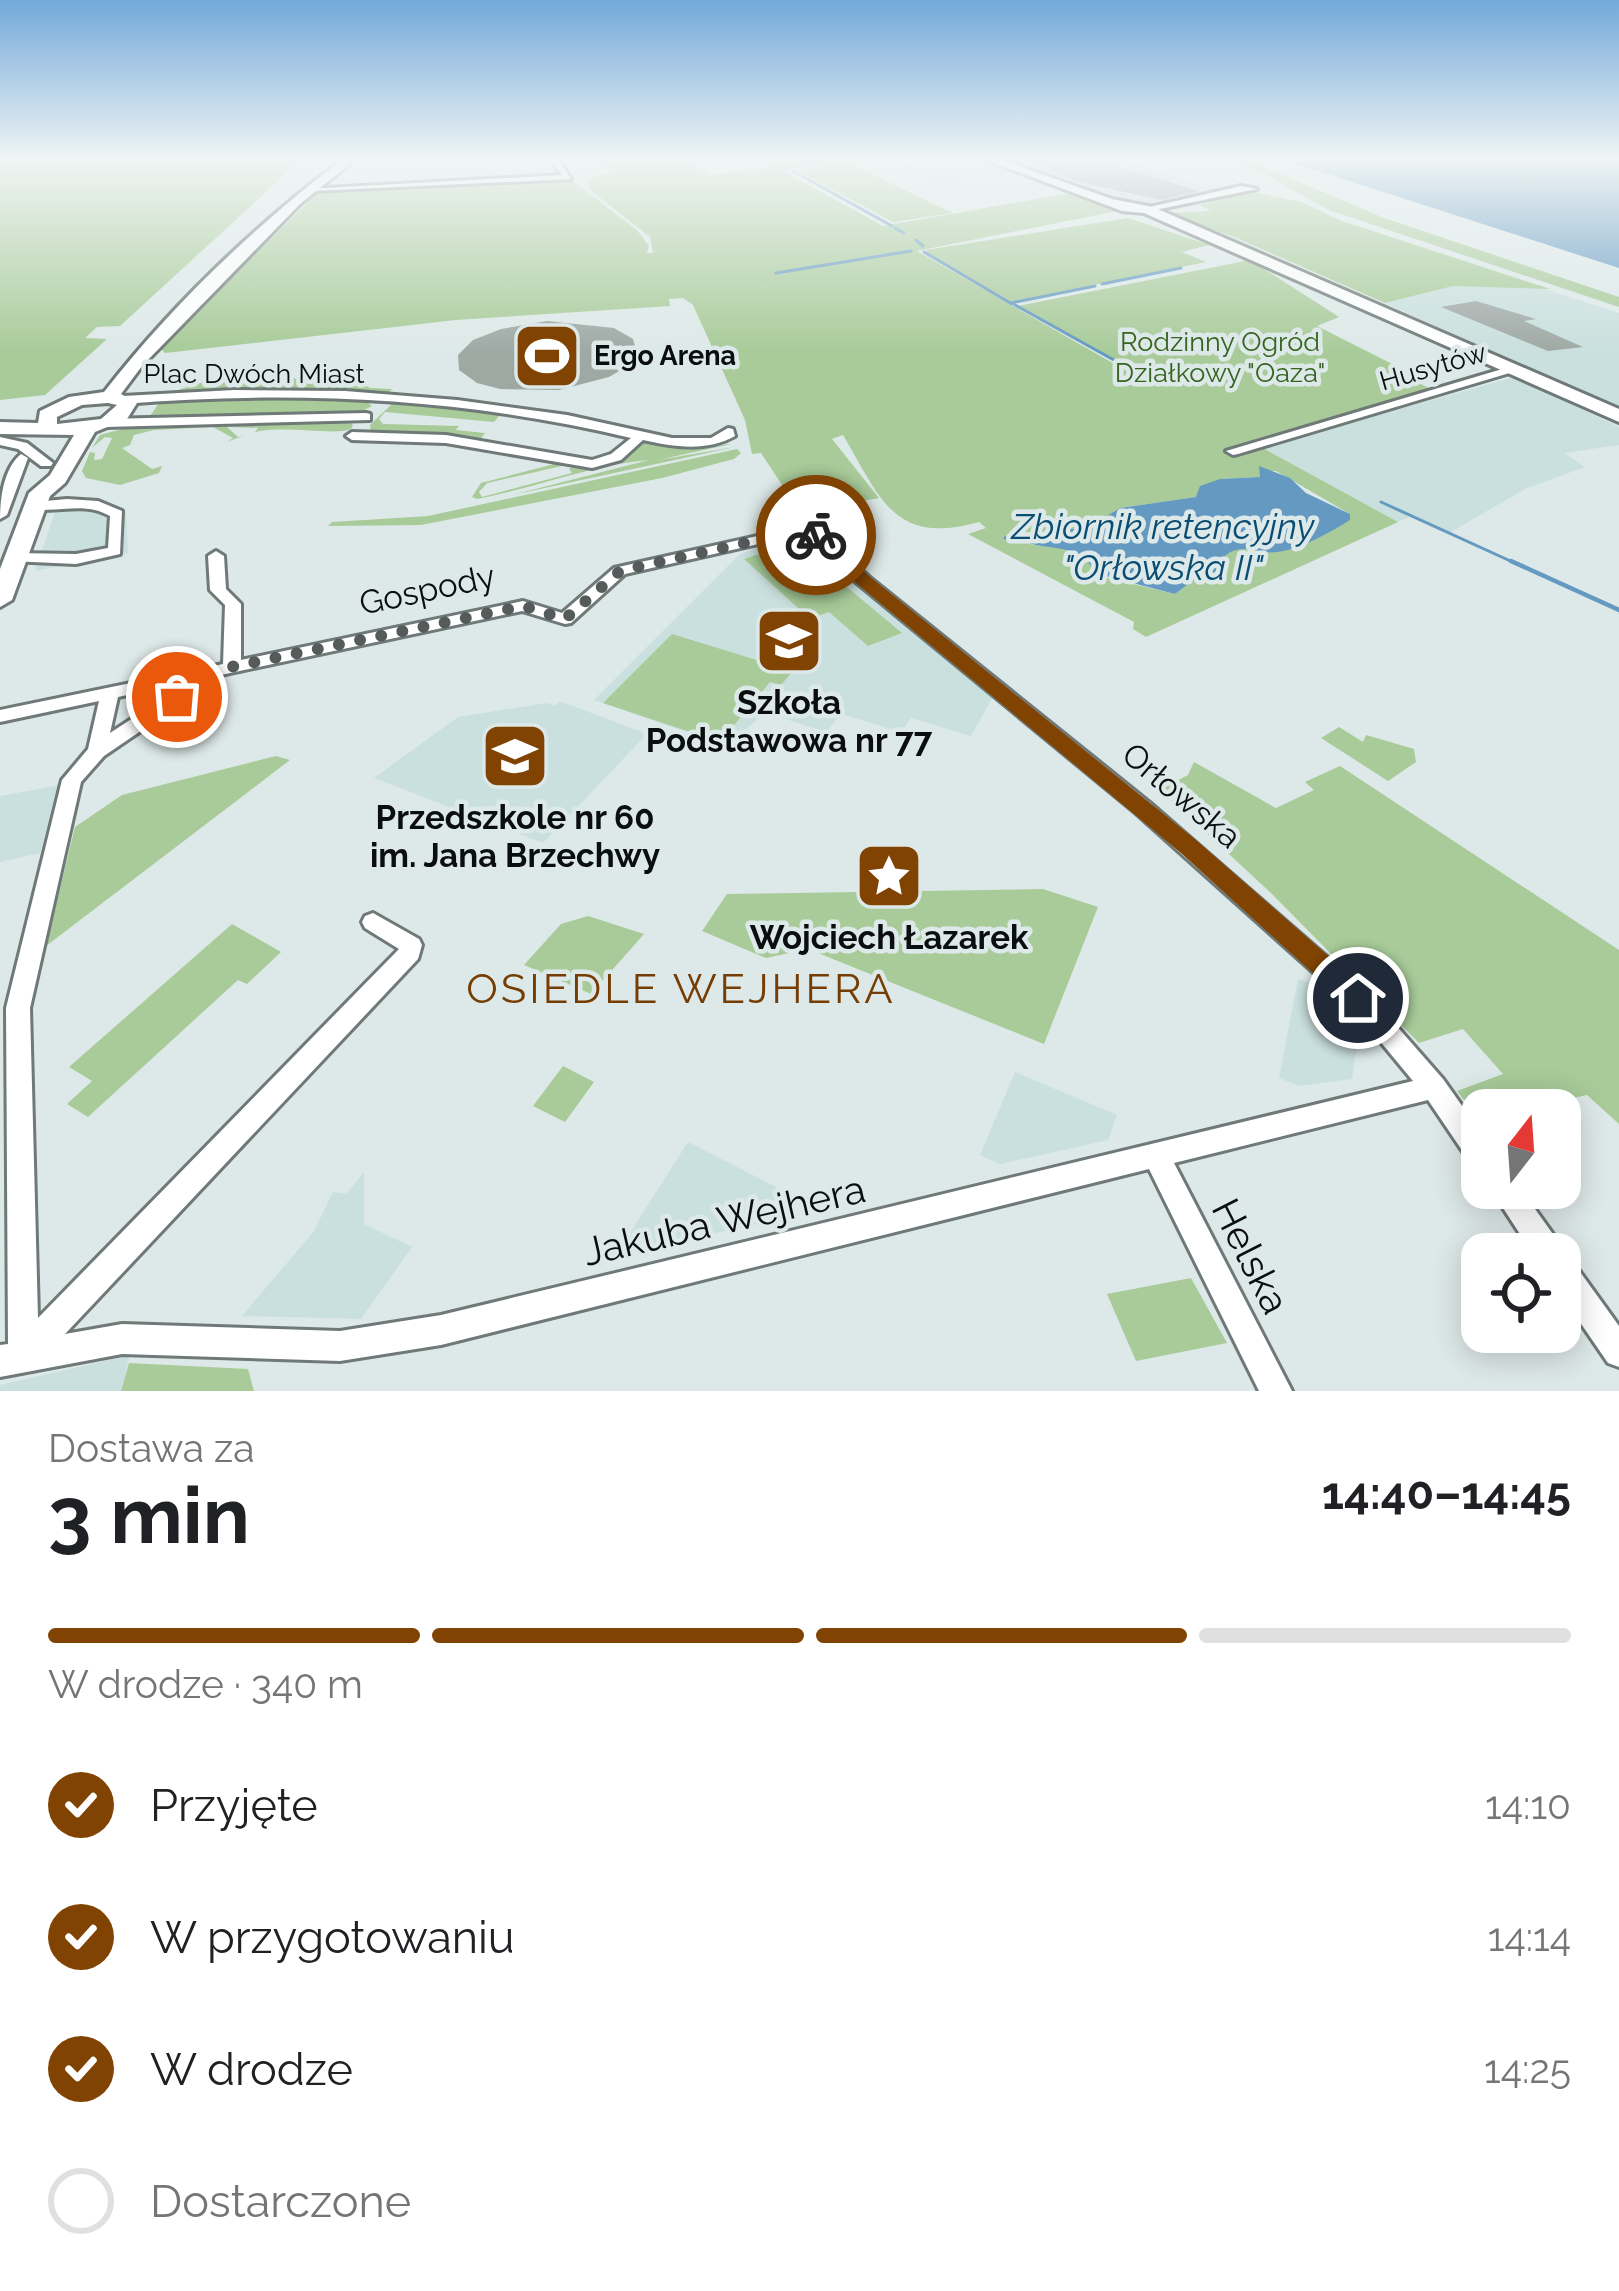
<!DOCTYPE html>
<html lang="pl">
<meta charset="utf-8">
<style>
body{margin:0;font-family:Raleway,sans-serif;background:#f2f2f2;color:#202124;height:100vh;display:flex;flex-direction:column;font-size:45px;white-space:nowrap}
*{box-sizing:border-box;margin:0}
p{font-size:39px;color:#757577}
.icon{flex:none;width:66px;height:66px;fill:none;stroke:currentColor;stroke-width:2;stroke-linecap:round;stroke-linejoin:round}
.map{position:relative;height:1391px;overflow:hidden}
.drawer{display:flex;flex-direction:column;background:#fff;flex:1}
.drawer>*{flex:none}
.needle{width:78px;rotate:17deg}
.fabs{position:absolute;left:1461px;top:1089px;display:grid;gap:24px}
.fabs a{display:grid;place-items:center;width:120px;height:120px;border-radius:24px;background:#fff;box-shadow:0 6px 30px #0003;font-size:60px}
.pin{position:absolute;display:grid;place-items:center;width:102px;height:102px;color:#fff;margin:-51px;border:6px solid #fff;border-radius:50%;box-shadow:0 3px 12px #0007}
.courier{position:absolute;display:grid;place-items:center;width:120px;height:120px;margin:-60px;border:9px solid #814302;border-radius:50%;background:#fff;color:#222;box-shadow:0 3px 15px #0007}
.overview em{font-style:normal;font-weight:700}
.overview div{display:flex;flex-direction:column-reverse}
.overview{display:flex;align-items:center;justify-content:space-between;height:204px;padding:0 48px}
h1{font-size:78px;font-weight:700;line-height:90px}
.bar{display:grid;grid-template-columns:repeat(4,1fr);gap:18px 12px;align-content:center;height:144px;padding:0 48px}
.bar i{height:15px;border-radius:9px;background:#e0e0e0}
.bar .active{background:#814302}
.bar p{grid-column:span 4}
ol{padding:0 48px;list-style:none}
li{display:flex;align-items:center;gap:36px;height:132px}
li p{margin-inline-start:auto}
li .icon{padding:12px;border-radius:50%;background:#814302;color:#fff;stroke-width:4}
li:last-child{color:#757577}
li i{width:66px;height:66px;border:6px solid #e0e0e0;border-radius:50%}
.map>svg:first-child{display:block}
</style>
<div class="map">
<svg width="1619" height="1391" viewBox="0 0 1619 1391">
<rect width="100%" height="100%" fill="#dde9e8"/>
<!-- built -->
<g fill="#cae0de">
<polygon points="931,159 980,159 1016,172 933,183 894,163"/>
<polygon points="1001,159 1122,159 1218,191 1140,205"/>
<polygon points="1498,274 1619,313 1619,410 1385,303"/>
<polygon points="1515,377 1619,427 1619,445 1564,453 1585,467 1525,489 1449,533 1414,515 1398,522 1261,447"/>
<polygon points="87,505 126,513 128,553 35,571 56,509"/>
<polygon points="789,536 799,536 992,698 971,736 911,718 901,732 841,714 826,732 773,715 760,717 727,746 594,700 740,554"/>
<polygon points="560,701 647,734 543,843 374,778 458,717 547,703 555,706"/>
<polygon points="59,785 40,853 0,862 0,796"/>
<polygon points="1298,979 1318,986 1359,1030 1352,1079 1299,1086 1279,1078"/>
<polygon points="1015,1072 1117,1115 1108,1140 1000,1164 980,1155"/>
<polygon points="688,1142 786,1192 770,1222 647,1247 628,1236"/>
<polygon points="364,1172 364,1224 412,1247 361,1319 242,1316 314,1231 333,1192 346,1194"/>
<polygon points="130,1355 121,1391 0,1391 0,1385"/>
</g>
<!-- green -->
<g fill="#a8cb99" fill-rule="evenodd">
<polygon points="0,159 302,159 120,326 97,327 85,338 107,339 45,395 0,400"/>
<path d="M591 159H680L711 175 770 167 757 159H839L843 161 781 170 883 226 1077 192 1122 210 917 251 1125 370 1129 368 1018 306 1250 260 1339 317 1317 326 1406 371 1401 373 1430 389 1230 449 1237 453 1261 447 1398 522 1146 637 1133 629 1134 622 968 534 986 528 979 522C894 546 881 499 843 435L832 439 879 498 800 512 761 453 752 454 745 420 693 305 683 298 669 299 670 306 456 320 165 353 160 348 319 191 570 179 637 230 649 246 647 253H653L650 237 589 189 588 179 614 170ZM1260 471H1276L1350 514C1328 524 1289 548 1267 551 1249 553 1237 542 1222 559L1224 568 1195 579 1175 594 1104 577 1075 550 1029 544V538L1046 539 1059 530 1084 529 1120 508 1196 497 1220 479 1260 477Z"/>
<polygon points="1225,159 1246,159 1384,218 1619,297 1619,307 1329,210 1266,175"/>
<polygon points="849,163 952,213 893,222 796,170"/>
<polygon points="1254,192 1301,202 1342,221 1550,289 1453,286 1385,303 1234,237 1166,213 1211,211 1200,205"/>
<polygon points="1128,218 1209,245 1182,252 1206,262 1011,302 928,256 926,250"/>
<polygon points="348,374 370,388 392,389 388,394 169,393 199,383 270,378 273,384 276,378 294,377 299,384 299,377 329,375 331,382 337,380 332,375"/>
<polygon points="310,397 364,399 372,406 354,415 148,419 161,400"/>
<polygon points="393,403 471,411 475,408 476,412 500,415 494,422 385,412 379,419 383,424 459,426 456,430 485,433 479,441 371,431 370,425"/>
<path d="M347 420 353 425 351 429C333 436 286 425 255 432L258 428 227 427 238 437 245 435 227 442 233 438 213 427 154 430 134 435 130 445 122 448 152 469 162 466 159 473 120 485 86 478 82 471 90 452 95 453 94 460 102 459 112 438 105 437 92 448 100 435 145 423Z"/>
<path d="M645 440 686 446 731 444 658 460 735 447 512 495 649 460C591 465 535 488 477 499L472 497 481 483 558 463 562 466 487 483 479 492 482 497 572 473 569 469 573 467 610 465Z"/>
<polygon points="737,449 741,453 734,459 662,478 421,525 328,526 332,522 428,516"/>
<polygon points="794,543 902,633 868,646 829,612 810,619 744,559"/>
<polygon points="672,634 793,671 781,685 770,682 720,742 603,703"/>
<polygon points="1339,727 1363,742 1366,735 1414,749 1416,762 1388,781 1321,738"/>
<polygon points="276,756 290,760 46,946 75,827 122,795"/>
<polygon points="1194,762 1276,808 1314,790 1305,782 1340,766 1619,950 1619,1124 1587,1095 1518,1110 1482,1110 1479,1119 1457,1091 1503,1074 1463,1029 1419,1043 1272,894 1160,790 1188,775"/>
<polygon points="1043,889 1098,907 1044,1044 808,949 766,958 702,931 727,894"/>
<polygon points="588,916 644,934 591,994 524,965 561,924"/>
<polygon points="232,924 281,952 247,984 238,980 88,1117 67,1104 92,1081 69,1067"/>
<polygon points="563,1066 594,1082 565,1122 533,1106"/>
<polygon points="1191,1278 1227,1343 1136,1361 1107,1294"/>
<polygon points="129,1363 248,1369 254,1391 121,1391"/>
</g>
<!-- water -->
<g fill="#6499c1">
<polygon points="1281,159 1619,159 1619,268"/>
<path d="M1259 466 1290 478 1306 493 1350 514V520C1331 532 1299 550 1277 552 1256 555 1239 540 1222 559L1225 568 1195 579 1175 594 1094 573C1084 540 1043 553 1019 539H1046L1059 529H1084L1120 508 1196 497 1200 486 1220 479 1260 477Z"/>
</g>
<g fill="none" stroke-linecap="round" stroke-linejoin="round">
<!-- stream-far1 -->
<g stroke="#6499c1" stroke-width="3">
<polyline points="793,171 892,226"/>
<polyline points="895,228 904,233"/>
<polyline points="916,240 923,246"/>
<polyline points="924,252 1012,304"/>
<polyline points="776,273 911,251"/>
<polyline points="1102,284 1181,268"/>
<polyline points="1011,303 1095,286"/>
<polyline points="1015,305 1121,364"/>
<polyline points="1381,502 1517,564"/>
<polyline points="1005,538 1019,539"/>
</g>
<!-- stream -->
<polyline stroke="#6499c1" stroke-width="4.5" points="1511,561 1619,610"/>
</g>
<!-- building -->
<g fill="#9fa9a4">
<polygon points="1061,159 1095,159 1199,191 1162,200 1074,181 1036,162"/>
<polygon points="1476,301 1536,319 1524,321 1583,347 1548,351 1441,307"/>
<polygon points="547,321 614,328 633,339 637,353 626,367 609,377 559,390 500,389 477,383 459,370 458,355 473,340 501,329"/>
</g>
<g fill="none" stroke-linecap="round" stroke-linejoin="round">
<!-- street casing -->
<g stroke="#6e7978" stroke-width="6">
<g id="street">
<polygon points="551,159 558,159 571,179 312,191 308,189 562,175"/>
<polygon points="1241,186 1257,189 1145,212 1141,209"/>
<polygon points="1509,367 1515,370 1513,372 1238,454 1233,455 1226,451"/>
<path d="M234 390 345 391 457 400 567 415 672 438H711L728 428 733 429 735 436C707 452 674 447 643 440L621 460 592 468 446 443 352 440 346 436 352 432 446 435 592 460 611 454 631 438C465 398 293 390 123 404L117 400 123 396Z"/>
<polygon points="366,413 370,414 370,420 106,427 100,423 106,419"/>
<polygon points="0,437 27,443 53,463 51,466 41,466 18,449 0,445"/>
<path d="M21 454 28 458 7 515 0 519C0 497 4 468 21 454Z"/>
<path d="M67 499 98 501 122 511 120 554 76 564 10 561 7 558 15 553 76 554 108 548 110 516C80 499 52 517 27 506L34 502Z"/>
<path d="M798 527 821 532 869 577 1150 803 1366 991 1443 1079 1482 1134V1169L1472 1165 1428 1100 1174 1163 1292 1391H1259L1149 1169 441 1345 340 1361 122 1354 0 1377V1345L8 1344 6 1008 62 780 88 749 99 701 0 722V710L223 664 225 605 210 590 208 556 216 551 224 556 226 589 241 604V660L523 601 562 613 614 568ZM798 535 811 538 857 583 1136 813 1350 1005 1413 1081 441 1315 340 1331 122 1324 65 1334 418 959 422 945 419 939 373 913 365 916 362 922 365 928 399 949 38 1318 30 1008 81 782 104 756 214 681 216 676 522 611 565 624 571 623 625 574ZM188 682 110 733 118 697Z"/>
<polygon points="1490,1188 1520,1188 1560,1244 1564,1255 1570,1258 1619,1326 1619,1367 1608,1363 1560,1293 1560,1254 1533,1254"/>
</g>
</g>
<!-- secondary casing -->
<g stroke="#6e7978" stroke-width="6">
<g id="secondary">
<path d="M343 159H356L300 204 142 366 121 394 137 403 127 419 95 432 65 483 50 496 12 600 0 607V569L29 493 50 475 74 435 0 434V422L38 423 40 411 69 397 104 392C172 305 256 225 343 159ZM108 403 117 405 101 419 57 424V417L82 405Z"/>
<polygon points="984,159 999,159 1112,199 1153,207 1619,409 1619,422 1144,213 1122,211"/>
</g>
</g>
<!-- street -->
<use href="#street" fill="#fff" fill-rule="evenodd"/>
<!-- secondary -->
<use href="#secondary" fill="#fff" fill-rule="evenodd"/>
</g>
<!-- sky -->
<linearGradient id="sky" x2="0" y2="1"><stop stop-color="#73a9d8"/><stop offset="0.45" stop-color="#f0f5f5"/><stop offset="1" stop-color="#f0f5f5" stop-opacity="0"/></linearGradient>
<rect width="1619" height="353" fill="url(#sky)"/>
<!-- route -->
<polygon fill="#814302" points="810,532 821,532 869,576 1197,841 1367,990 1371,998 1367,1006 1349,1006 1181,853 856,583 810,539"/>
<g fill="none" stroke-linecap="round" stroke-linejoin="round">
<!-- done -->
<polyline stroke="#545b5a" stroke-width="12" stroke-dasharray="0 21.6" points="177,697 217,670 523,606 565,619 620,571 798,531 816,535"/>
</g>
<!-- icons -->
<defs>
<g id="stadium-square" transform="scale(3.45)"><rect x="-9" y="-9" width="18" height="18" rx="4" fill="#814302" stroke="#dde9e8"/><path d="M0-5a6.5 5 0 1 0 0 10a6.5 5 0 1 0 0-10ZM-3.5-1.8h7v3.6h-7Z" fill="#fff"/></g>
<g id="school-square" transform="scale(3.45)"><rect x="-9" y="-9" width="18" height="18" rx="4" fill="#814302" stroke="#dde9e8"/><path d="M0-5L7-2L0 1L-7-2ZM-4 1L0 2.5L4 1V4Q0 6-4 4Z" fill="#fff"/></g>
<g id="sight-square" transform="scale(3.45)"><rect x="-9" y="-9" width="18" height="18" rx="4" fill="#814302" stroke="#dde9e8"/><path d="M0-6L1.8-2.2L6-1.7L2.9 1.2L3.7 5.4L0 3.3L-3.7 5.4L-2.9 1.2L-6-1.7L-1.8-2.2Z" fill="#fff"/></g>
</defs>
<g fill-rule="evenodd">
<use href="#stadium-square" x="547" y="356"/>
<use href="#school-square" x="789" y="641"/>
<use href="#school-square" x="515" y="756"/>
<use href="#sight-square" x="889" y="876"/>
</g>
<g text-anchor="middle" stroke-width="9" stroke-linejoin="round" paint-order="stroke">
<!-- far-park labels -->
<g font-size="27" fill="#37641e" stroke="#dde9e8">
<text x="1220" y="351">Rodzinny Ogród<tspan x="1220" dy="31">Działkowy "Oaza"</tspan></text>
</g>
<!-- far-poi labels -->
<g font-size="27" font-weight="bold" fill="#0a0e0e" stroke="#dde9e8" text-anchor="start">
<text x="594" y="365">Ergo Arena</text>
</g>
<!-- far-street labels -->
<g font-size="27" fill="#0a0e0e" stroke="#dde9e8">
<text transform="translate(1433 367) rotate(-16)" y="9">Husytów</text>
<text x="254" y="383">Plac Dwóch Miast</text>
</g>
<!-- street labels -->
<g font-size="33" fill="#0a0e0e" stroke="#dde9e8">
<text transform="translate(427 589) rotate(-12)" y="12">Gospody</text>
<text transform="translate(1182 795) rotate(40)" y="12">Orłowska</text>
</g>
<!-- poi labels -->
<g font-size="33" font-weight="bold" fill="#0a0e0e" stroke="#dde9e8">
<text x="789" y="714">Szkoła<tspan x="789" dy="38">Podstawowa nr 77</tspan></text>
<text x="515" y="829">Przedszkole nr 60<tspan x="515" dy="38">im. Jana Brzechwy</tspan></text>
<text x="889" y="949">Wojciech Łazarek</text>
</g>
<!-- water labels -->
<g font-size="36" font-style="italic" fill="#0a4d74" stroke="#dde9e8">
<text x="1163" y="539">Zbiornik retencyjny<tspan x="1163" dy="41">"Orłowska II"</tspan></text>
</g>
<!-- near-street labels -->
<g font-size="39" fill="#0a0e0e" stroke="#dde9e8">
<text transform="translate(724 1220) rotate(-13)" y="14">Jakuba Wejhera</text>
<text transform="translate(1251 1256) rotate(63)" y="14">Helska</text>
</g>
<!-- near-neighbourhood labels -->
<g font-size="42" letter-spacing="3" fill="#753d03" stroke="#dde9e8">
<text x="681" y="1003">OSIEDLE WEJHERA</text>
</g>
</g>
</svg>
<div class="fabs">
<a><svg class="needle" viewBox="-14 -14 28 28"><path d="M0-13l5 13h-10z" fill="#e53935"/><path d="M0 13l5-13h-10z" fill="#757577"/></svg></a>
<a><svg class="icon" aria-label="locate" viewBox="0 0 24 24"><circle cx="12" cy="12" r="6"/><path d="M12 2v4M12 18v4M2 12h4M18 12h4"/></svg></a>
</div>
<div class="pin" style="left:177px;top:697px;background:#ea580c"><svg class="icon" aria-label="bag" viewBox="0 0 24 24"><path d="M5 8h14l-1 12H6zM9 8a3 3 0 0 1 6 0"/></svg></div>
<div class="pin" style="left:1358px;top:998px;background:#1f2937"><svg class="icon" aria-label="home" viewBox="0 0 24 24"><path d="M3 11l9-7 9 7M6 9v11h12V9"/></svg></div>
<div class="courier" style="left:816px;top:535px"><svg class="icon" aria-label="bike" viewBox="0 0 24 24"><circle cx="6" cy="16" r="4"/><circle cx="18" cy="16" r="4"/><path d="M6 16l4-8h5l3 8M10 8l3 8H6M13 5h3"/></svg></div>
</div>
<section class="drawer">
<div class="overview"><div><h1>3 min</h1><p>Dostawa za</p></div><em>14:40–14:45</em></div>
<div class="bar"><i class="active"></i><i class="active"></i><i class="active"></i><i></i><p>W drodze · 340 m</p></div>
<ol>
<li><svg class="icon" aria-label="check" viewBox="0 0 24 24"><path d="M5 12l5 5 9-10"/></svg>Przyjęte<p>14:10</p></li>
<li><svg class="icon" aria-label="check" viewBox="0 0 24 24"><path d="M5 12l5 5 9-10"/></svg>W przygotowaniu<p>14:14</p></li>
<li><svg class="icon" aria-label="check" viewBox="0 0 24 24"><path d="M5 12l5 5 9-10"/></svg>W drodze<p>14:25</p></li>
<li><i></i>Dostarczone</li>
</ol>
</section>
